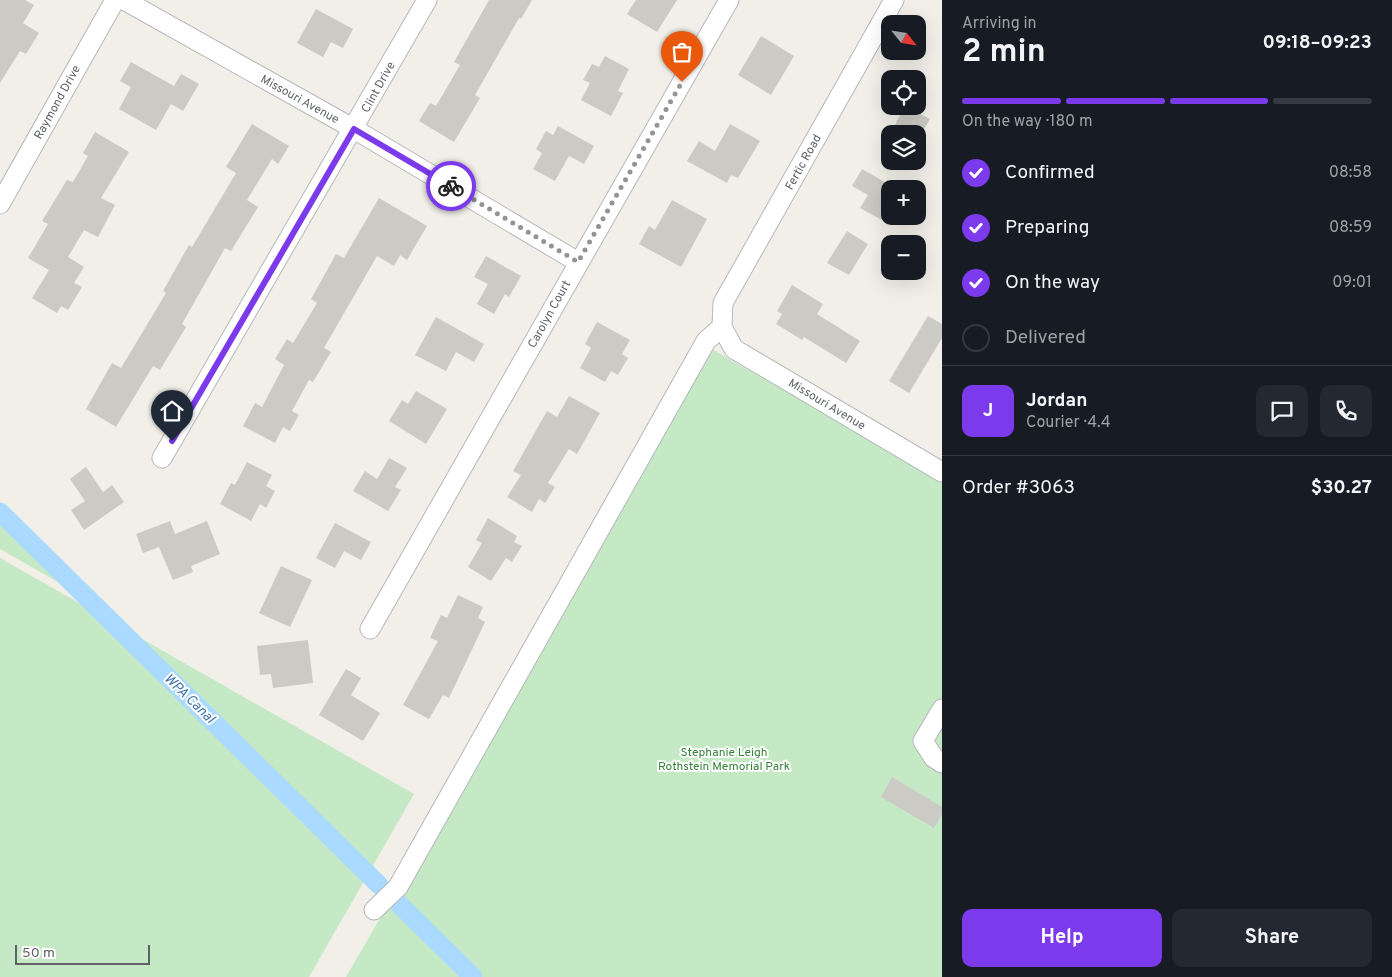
<!DOCTYPE html>
<meta charset="utf-8">
<style>
body{margin:0;font-family:Overpass,sans-serif;background:#242831;color:#f1f3f6;height:100vh;display:flex;flex-direction:column;font-size:19px;white-space:nowrap}
*{box-sizing:border-box;margin:0}
p{font-size:16px;color:#9ea1a6}
.icon{flex:none;width:28px;height:28px;fill:none;stroke:currentColor;stroke-width:2;stroke-linecap:round;stroke-linejoin:round}
.map{position:relative;flex:1;overflow:hidden}
.drawer{display:flex;flex-direction:column;background:#171b24;width:450px}
.drawer>*{flex:none}
.needle{width:32px;rotate:120deg}
.buttons{position:absolute;left:881px;top:15px;display:grid;gap:10px}
.buttons a{display:grid;place-items:center;width:45px;height:45px;border-radius:10px;background:#171b24;box-shadow:0 5px 20px #0002;font-size:25px}
.scale{position:absolute;left:15px;bottom:12px;width:135px;box-sizing:border-box;padding-left:5px;border:2px solid #5f6368;border-top:0;font-size:14px;line-height:18px;white-space:nowrap;color:#5f6368;-webkit-text-stroke:4px #fff;paint-order:stroke}
.pin{position:absolute;display:grid;place-items:center;width:42px;height:42px;color:#fff;margin:-51px -21px;border-radius:50% 50% 50% 0;rotate:-45deg;box-shadow:0 0 5px #0007}
.pin .icon{rotate:45deg}
.courier{position:absolute;display:grid;place-items:center;width:50px;height:50px;margin:-25px;border:4px solid #7c3aed;border-radius:50%;background:#fff;color:#222;box-shadow:0 1px 6px #0007}
.summary em{font-style:normal;font-weight:700}
.summary div{display:flex;flex-direction:column-reverse}
.summary{display:flex;align-items:center;justify-content:space-between;height:85px;padding:0 20px}
h1{font-size:32px;font-weight:700;line-height:38px}
.bar{display:grid;grid-template-columns:repeat(4,1fr);gap:8px 5px;align-content:center;height:60px;padding:0 20px}
.bar i{height:6px;border-radius:4px;background:#363941}
.bar .on{background:#7c3aed}
.bar p{grid-column:span 4}
.line{display:flex;align-items:center;gap:12px;padding:0 20px;border-top:1px solid #363941}
.line div{flex:1}
.round{display:grid;place-items:center;flex:none;width:52px;height:52px;border-radius:10px;background:#242831}
ol{padding:0 20px;list-style:none}
li{display:flex;align-items:center;gap:15px;height:55px}
li p{margin-inline-start:auto}
li .icon{padding:5px;border-radius:50%;background:#7c3aed;color:#fff;stroke-width:4}
li:last-child{color:#9ea1a6}
li i{width:28px;height:28px;border:2px solid #363941;border-radius:50%}
.action{display:flex;gap:10px;margin-top:auto;padding:10px 20px}
.action a{flex:1;height:58px;border-radius:10px;background:#7c3aed;color:#fff;font-size:20px;font-weight:700;line-height:58px;text-align:center}
.action a+a{background:#242831;color:#f1f3f6}
main{display:flex;flex:1;min-height:0}
.map>svg:first-child{display:block}
</style>
<main>
<div class="map">
<svg width="942" height="977" viewBox="0 0 942 977">
<rect width="100%" height="100%" fill="#f1efe8"/>
<!-- green -->
<g fill="#c5e8c5">
<polygon points="710,348 942,482 942,977 346,977"/>
<polygon points="0,519 72,590 0,549"/>
<polygon points="0,558 414,794 309,977 0,977"/>
</g>
<g fill="none" stroke-linecap="round" stroke-linejoin="round">
<!-- canal -->
<g stroke="#aadaff" stroke-width="19">
<polyline points="0,512 379,885"/>
<polyline points="399,904 473,977"/>
</g>
</g>
<!-- building -->
<g fill="#cccac5">
<polygon points="0,0 25,0 34,5 23,23 39,33 26,54 20,51 0,83"/>
<polygon points="489,0 532,0 521,19 519,18 475,95 480,98 454,142 419,121 430,103 436,106 460,65 454,62"/>
<polygon points="636,0 677,0 657,32 627,14"/>
<polygon points="316,9 353,29 343,48 331,42 323,57 297,43"/>
<polygon points="761,36 794,56 771,95 738,75"/>
<polygon points="605,56 629,69 618,91 623,93 611,116 581,100 590,83 583,80 592,64 599,67"/>
<polygon points="131,62 174,86 181,74 199,84 183,111 171,104 156,130 119,109 131,87 120,81"/>
<polygon points="905,106 930,119 921,134 890,134"/>
<polygon points="252,124 289,146 278,164 272,159 247,200 258,207 231,251 225,248 182,324 186,327 160,370 153,366 116,427 86,409 112,363 121,368 166,293 163,291 189,245 192,247 236,173 226,167"/>
<polygon points="730,124 760,141 738,178 731,175 727,183 687,161 699,141 715,151"/>
<polygon points="558,126 594,146 584,164 569,156 555,181 533,169 542,153 536,149 546,131 553,135"/>
<polygon points="95,132 129,152 101,198 115,205 98,237 84,230 68,257 84,267 74,283 82,287 68,310 61,306 57,313 32,298 49,270 28,258 48,224 42,221 67,180 73,182 88,156 83,153"/>
<polygon points="862,169 890,185 890,205 882,220 860,208 868,195 852,186"/>
<polygon points="379,198 427,226 407,260 400,255 394,266 377,256 324,348 331,352 313,382 309,380 292,411 299,415 290,431 283,427 275,443 243,426 255,403 262,407 284,365 275,359 287,339 293,343 317,303 311,299 336,254 344,258"/>
<polygon points="672,200 707,219 681,267 639,244 649,226 655,230"/>
<polygon points="847,231 868,244 849,275 827,263"/>
<polygon points="486,256 521,276 509,297 505,294 494,314 477,304 488,284 474,277"/>
<polygon points="792,285 823,304 817,314 860,341 846,363 804,337 802,340 776,324 782,314 777,311"/>
<polygon points="928,316 942,324 942,338 909,393 889,381"/>
<polygon points="436,317 484,344 474,362 456,352 446,371 415,355"/>
<polygon points="597,322 630,340 622,354 628,358 618,375 611,371 605,382 580,368 591,348 585,344"/>
<polygon points="416,391 447,409 426,444 389,421 402,400 408,404"/>
<polygon points="569,396 600,413 577,454 569,449 548,483 555,487 545,503 539,499 532,512 507,497 521,475 513,471 547,411 557,417"/>
<polygon points="389,458 407,468 395,487 401,490 388,511 353,491 365,471 377,479"/>
<polygon points="247,462 272,475 266,486 275,491 266,508 260,504 251,521 220,504 231,483 235,485"/>
<polygon points="86,467 103,492 112,485 124,502 84,530 71,510 85,501 70,479"/>
<polygon points="488,518 517,536 514,542 522,546 512,562 506,558 491,581 468,567 482,543 476,540"/>
<polygon points="170,521 175,534 207,521 220,554 191,566 193,572 173,580 159,547 143,553 136,534"/>
<polygon points="335,523 371,542 361,560 344,551 335,568 316,558"/>
<polygon points="281,566 312,580 290,627 259,613"/>
<polygon points="458,595 483,607 478,618 485,622 449,698 443,695 429,719 403,705 438,641 430,638 441,615 447,618"/>
<polygon points="308,640 313,683 273,688 271,674 260,675 257,646"/>
<polygon points="346,669 361,678 351,695 380,713 363,741 319,715"/>
<polygon points="892,777 942,807 942,814 934,828 881,797"/>
</g>
<g fill="none" stroke-linecap="round" stroke-linejoin="round">
<!-- minor casing -->
<g stroke="#b5b8bc" stroke-width="21">
<g id="minor">
<polyline points="124,0 354,129 578,262"/>
<polyline points="0,204 115,0"/>
<polyline points="722,327 723,303 894,0"/>
<polyline points="722,327 734,349 942,472"/>
<polyline points="162,458 427,0"/>
<polyline points="370,629 729,0"/>
<polyline points="942,709 923,741 934,758 942,763"/>
<polyline points="374,910 398,887 706,341 722,327"/>
</g>
</g>
<!-- minor -->
<use href="#minor" stroke="#fff" stroke-width="19"/>
</g>
<g fill="none" stroke-linecap="round" stroke-linejoin="round">
<!-- done -->
<polyline stroke="#929495" stroke-width="5" stroke-dasharray="0 9" points="451,186 578,262 682,82"/>
<!-- route -->
<polyline stroke="#7c3aed" stroke-width="6" points="172,441 354,129 451,186"/>
</g>
<g text-anchor="middle" stroke-width="4" stroke-linejoin="round" paint-order="stroke">
<!-- street labels -->
<g font-size="12" fill="#5f6368" stroke="#fff">
<text transform="translate(378 87) rotate(-61)" y="4">Clint Drive</text>
<text transform="translate(300 99) rotate(29)" y="4">Missouri Avenue</text>
<text transform="translate(57 102) rotate(-61)" y="4">Raymond Drive</text>
<text transform="translate(803 162) rotate(-61)" y="4">Fertic Road</text>
<text transform="translate(549 314) rotate(-61)" y="4">Carolyn Court</text>
<text transform="translate(827 404) rotate(31)" y="4">Missouri Avenue</text>
</g>
<!-- park labels -->
<g font-size="12" fill="#348238" stroke="#fff">
<text x="724" y="756">Stephanie Leigh<tspan x="724" dy="14">Rothstein Memorial Park</tspan></text>
</g>
<!-- water labels -->
<g font-size="14" font-style="italic" fill="#4174aa" stroke="#fff">
<text transform="translate(190 698) rotate(44)" y="5">WPA Canal</text>
</g>
</g>
</svg>
<div class="buttons">
<a><svg class="needle" viewBox="-14 -14 28 28"><path d="M0-13l5 13h-10z" fill="#e53935"/><path d="M0 13l5-13h-10z" fill="#9ea1a6"/></svg></a>
<a><svg class="icon" aria-label="locate" viewBox="0 0 24 24"><circle cx="12" cy="12" r="6"/><path d="M12 2v4M12 18v4M2 12h4M18 12h4"/></svg></a>
<a><svg class="icon" aria-label="layers" viewBox="0 0 24 24"><path d="M12 4l9 5-9 5-9-5zM3 14l9 5 9-5"/></svg></a>
<a>+</a>
<a>−</a>
</div>
<div class="scale">50 m</div>
<div class="pin" style="left:682px;top:82px;background:#ea580c"><svg class="icon" aria-label="bag" viewBox="0 0 24 24"><path d="M5 8h14l-1 12H6zM9 8a3 3 0 0 1 6 0"/></svg></div>
<div class="pin" style="left:172px;top:441px;background:#1f2937"><svg class="icon" aria-label="home" viewBox="0 0 24 24"><path d="M3 11l9-7 9 7M6 9v11h12V9"/></svg></div>
<div class="courier" style="left:451px;top:186px"><svg class="icon" aria-label="bike" viewBox="0 0 24 24"><circle cx="6" cy="16" r="4"/><circle cx="18" cy="16" r="4"/><path d="M6 16l4-8h5l3 8M10 8l3 8H6M13 5h3"/></svg></div>
</div>
<section class="drawer">
<div class="summary"><div><h1>2 min</h1><p>Arriving in</p></div><em>09:18–09:23</em></div>
<div class="bar"><i class="on"></i><i class="on"></i><i class="on"></i><i></i><p>On the way · 180 m</p></div>
<ol>
<li><svg class="icon" aria-label="check" viewBox="0 0 24 24"><path d="M5 12l5 5 9-10"/></svg>Confirmed<p>08:58</p></li>
<li><svg class="icon" aria-label="check" viewBox="0 0 24 24"><path d="M5 12l5 5 9-10"/></svg>Preparing<p>08:59</p></li>
<li><svg class="icon" aria-label="check" viewBox="0 0 24 24"><path d="M5 12l5 5 9-10"/></svg>On the way<p>09:01</p></li>
<li><i></i>Delivered</li>
</ol>
<div class="line" style="height:90px"><b class="round" style="background:#7c3aed;color:#fff">J</b><div><b>Jordan</b><p>Courier · 4.4</p></div><a class="round"><svg class="icon" aria-label="chat" viewBox="0 0 24 24"><path d="M4 5h16v11H9l-5 4z"/></svg></a><a class="round"><svg class="icon" aria-label="phone" viewBox="0 0 24 24"><path d="M5 4h4l2 5-3 2q2 4 5 5l2-3 5 2v4C11 20 4 13 5 4z"/></svg></a></div>
<div class="line" style="height:65px"><div>Order #3063</div><b>$30.27</b></div>
<div class="action"><a>Help</a><a>Share</a></div>
</section>
</main>
